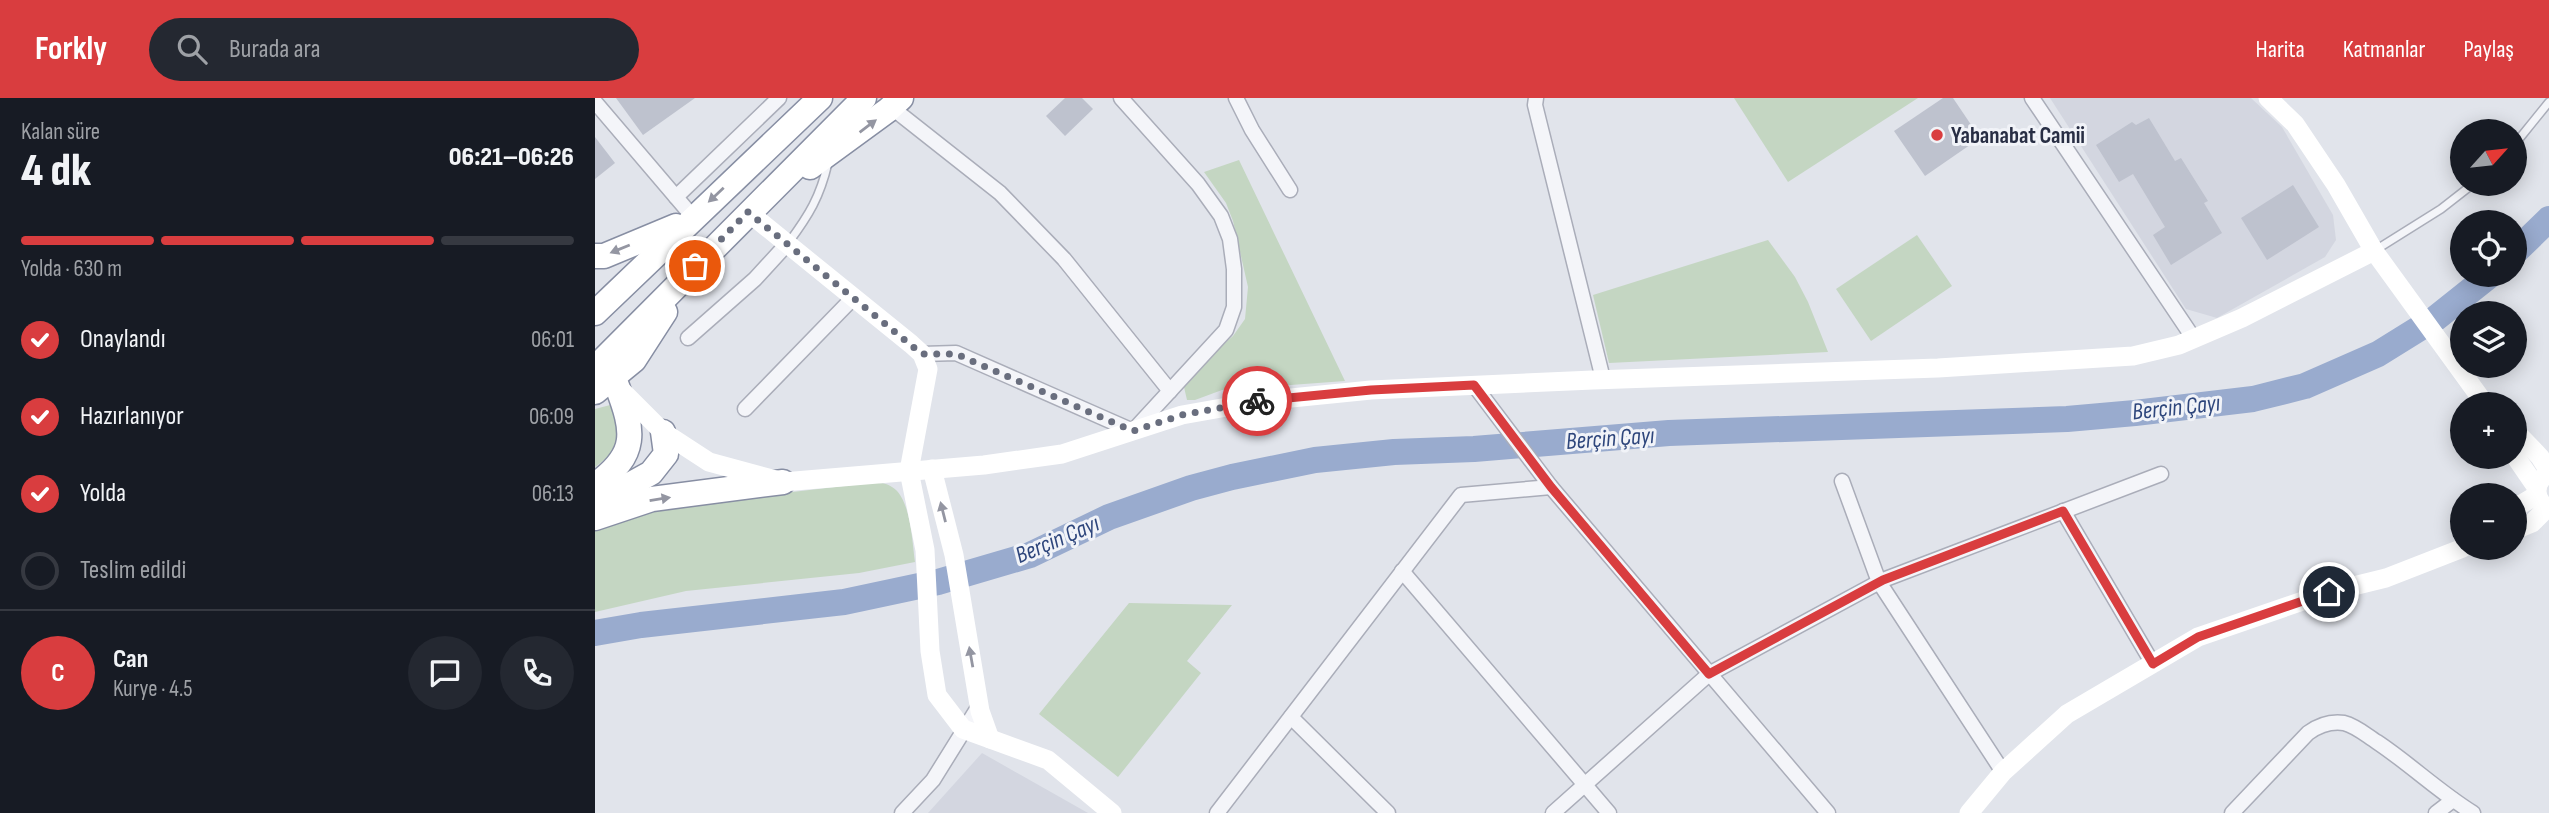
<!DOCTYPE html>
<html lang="tr">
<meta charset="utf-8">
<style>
body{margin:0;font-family:"Sofia Sans Condensed",sans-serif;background:#242831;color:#f1f3f6;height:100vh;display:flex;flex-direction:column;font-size:26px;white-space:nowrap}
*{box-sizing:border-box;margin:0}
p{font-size:23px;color:#9ea1a6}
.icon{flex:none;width:38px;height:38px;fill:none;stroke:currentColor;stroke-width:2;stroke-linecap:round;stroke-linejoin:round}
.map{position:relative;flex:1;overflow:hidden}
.drawer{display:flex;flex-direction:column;background:#171b24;width:595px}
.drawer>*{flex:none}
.needle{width:46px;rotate:63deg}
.buttons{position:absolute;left:1855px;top:21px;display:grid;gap:14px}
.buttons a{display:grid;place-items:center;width:77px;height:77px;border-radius:50%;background:#171b24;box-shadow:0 4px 18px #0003;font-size:35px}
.pin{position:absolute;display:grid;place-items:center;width:60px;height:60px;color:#fff;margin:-30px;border:4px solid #fff;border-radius:50%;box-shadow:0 2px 7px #0007}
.courier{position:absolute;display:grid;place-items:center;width:70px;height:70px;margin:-35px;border:5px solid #d93d3f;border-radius:50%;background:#fff;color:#222;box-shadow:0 2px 9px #0007}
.head em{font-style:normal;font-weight:800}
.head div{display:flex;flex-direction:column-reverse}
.head{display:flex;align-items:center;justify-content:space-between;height:119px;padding:0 21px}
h1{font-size:46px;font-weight:800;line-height:52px}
.bar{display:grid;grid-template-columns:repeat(4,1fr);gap:10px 7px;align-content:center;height:84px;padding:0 21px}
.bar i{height:9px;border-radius:5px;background:#363941}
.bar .selected{background:#d93d3f}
.bar p{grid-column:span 4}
.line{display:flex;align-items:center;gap:18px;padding:0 21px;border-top:2px solid #363941}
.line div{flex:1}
.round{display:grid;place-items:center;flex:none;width:74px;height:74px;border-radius:37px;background:#242831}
ol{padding:0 21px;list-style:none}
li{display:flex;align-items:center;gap:21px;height:77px}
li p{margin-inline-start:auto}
li .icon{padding:7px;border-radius:50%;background:#d93d3f;color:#fff;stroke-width:4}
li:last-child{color:#9ea1a6}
li i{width:38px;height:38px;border:4px solid #363941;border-radius:50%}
header{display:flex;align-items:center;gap:42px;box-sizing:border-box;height:98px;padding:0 35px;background:#d93d3f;color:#fff}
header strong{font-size:33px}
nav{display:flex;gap:38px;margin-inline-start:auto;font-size:24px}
.search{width:490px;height:63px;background:#242831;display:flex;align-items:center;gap:18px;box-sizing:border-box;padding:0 24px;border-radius:38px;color:#9ea1a6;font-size:26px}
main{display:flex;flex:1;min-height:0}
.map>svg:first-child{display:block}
</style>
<header>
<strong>Forkly</strong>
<div class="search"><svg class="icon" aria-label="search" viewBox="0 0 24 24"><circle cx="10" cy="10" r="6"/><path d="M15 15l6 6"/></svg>Burada ara</div>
<nav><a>Harita</a><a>Katmanlar</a><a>Paylaş</a></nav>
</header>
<main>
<section class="drawer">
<div class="head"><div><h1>4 dk</h1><p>Kalan süre</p></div><em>06:21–06:26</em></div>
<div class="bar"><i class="selected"></i><i class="selected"></i><i class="selected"></i><i></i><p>Yolda · 630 m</p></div>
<ol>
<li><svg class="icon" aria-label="check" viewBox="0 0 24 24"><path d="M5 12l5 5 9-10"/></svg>Onaylandı<p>06:01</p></li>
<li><svg class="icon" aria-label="check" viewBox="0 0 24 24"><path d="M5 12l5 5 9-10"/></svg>Hazırlanıyor<p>06:09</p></li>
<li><svg class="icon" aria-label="check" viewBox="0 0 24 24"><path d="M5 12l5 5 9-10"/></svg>Yolda<p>06:13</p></li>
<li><i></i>Teslim edildi</li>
</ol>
<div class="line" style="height:126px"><b class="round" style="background:#d93d3f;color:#fff">C</b><div><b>Can</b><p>Kurye · 4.5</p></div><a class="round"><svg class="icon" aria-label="chat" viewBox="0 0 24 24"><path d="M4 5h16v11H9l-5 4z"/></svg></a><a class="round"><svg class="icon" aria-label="phone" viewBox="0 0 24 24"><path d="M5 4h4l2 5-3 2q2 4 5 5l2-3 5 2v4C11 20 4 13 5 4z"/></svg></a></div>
</section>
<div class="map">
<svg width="1954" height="715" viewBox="0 0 1954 715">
<rect width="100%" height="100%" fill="#e1e4eb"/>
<!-- built -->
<g fill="#d3d6e0">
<polygon points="1455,0 1656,0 1687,29 1738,117 1741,142 1730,159 1622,220 1591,211"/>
<polygon points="387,655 493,715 333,715"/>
</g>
<!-- green -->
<g fill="#c4d6c2">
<polygon points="1139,0 1323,0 1193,84"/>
<polygon points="644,62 750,283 627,292 600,302 592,302 589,289 602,269 638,238 650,221 653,189 638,123 631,105 609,74"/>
<polygon points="1322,137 1357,188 1276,243 1241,191"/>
<polygon points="1173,142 1200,179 1213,204 1233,254 1014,265 998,197"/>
<path d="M19 306C23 336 28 350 0 369V311Z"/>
<path d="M275 385C282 385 291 384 297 389 316 400 317 444 320 464L264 475 91 493 0 514V429L27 418 145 400Z"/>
<polygon points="534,505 637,507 592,563 606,575 523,679 444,616"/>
</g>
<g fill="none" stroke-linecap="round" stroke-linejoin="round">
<!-- river -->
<g stroke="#99abce" stroke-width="26">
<polyline points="1920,154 1954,121"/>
<polyline points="0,535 46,527 249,504 343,484 435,457 514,419 596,390 637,379 720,362 799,354 879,351 1074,335 1472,321 1540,315 1658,301 1710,288 1783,256 1841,220 1895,177"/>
</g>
</g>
<!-- building -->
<g fill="#bec2ce">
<polygon points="21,0 100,0 48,37"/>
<polygon points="470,0 487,0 498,11 470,38 451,18"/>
<polygon points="1348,0 1358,0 1385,40 1330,78 1299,33"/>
<polygon points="1554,20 1580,63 1586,60 1613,103 1609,105 1627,135 1576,167 1558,137 1570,129 1538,76 1524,84 1501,47 1537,24 1541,27"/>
<polygon points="0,39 20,65 0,81"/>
<polygon points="1698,87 1724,129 1672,162 1646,120"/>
</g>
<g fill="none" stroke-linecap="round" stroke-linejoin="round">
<!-- lane casing -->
<g stroke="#aaadb9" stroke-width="10">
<g id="lane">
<polyline points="1920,46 1954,4"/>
<path d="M194 144C214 117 225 99 233 65"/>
<polyline points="1779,153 1846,111 1878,86"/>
</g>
</g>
<!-- street casing -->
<g stroke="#aaadb9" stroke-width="17">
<g id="street">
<polyline points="641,0 657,32 695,92"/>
<polyline points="941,0 940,7 1008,281"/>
<polyline points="1437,0 1599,241"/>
<polyline points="0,4 98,119"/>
<polyline points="296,9 405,95 469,161 575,293"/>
<polyline points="81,99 184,0"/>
<polyline points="93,240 160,181 193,145"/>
<polyline points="327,256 361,255 538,333 631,232 639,209 639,171 635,141 626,118 603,86 526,0"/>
<polyline points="879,287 956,389 1233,715"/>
<polyline points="150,311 258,200"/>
<polyline points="1247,383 1284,484 1408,674"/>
<polyline points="1468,413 1558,566"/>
<polyline points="807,473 1014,715"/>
<polyline points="696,619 793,715"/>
<polyline points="307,715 338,682 384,608"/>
<polyline points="622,715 866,397 956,389"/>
<polyline points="958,715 1114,576 1288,482 1566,376"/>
<path d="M1637 715 1713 635C1724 627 1735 623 1749 625 1761 628 1771 637 1782 644 1815 666 1844 694 1878 715"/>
<polyline points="1841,715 1858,702"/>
</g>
</g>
<!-- highway casing -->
<g stroke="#878ea3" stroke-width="27">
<g id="highway">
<polyline points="215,69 293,12 306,0"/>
<polyline points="0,158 9,158 81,128"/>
<polyline points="0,215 225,0"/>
<polyline points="0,270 269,0"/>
<polyline points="0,294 39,262 70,214"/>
<path d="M0 387C44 356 39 333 22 288"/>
<polyline points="0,406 56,375 71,356 68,334"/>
<polyline points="0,420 57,401 188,384"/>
</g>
</g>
<!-- lane -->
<use href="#lane" stroke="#f4f5f9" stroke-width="7"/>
<!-- street -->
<use href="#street" stroke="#f4f5f9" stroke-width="14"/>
<!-- secondary -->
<g stroke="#fff" stroke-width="19">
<polyline points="1673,0 1700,26 1741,87 1779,153 1890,306"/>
<polyline points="153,114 316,246 327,256 333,271 314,373 330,452 335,553 342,597 368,631 453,662 517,715"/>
<polyline points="23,289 68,334 114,364 188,384 389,367 467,356 587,317 666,303 776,292 998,282 1343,270 1538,258 1584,247 1647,220 1779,153"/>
<polyline points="1920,333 1945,359 1954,373"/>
<polyline points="1920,358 1942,390"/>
<polyline points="337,371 359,457 385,613 395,641"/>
<path d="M1954 375C1938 384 1938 402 1954 411"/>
<polyline points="1920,410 1942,397"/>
<polyline points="1920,432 1937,425 1952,410"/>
<polyline points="1374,715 1408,674 1472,616 1603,539 1734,494 1791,480 1868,450"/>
</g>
<!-- highway -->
<use href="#highway" stroke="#fff" stroke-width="24"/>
<!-- secondary-bridge -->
<polyline stroke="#fff" stroke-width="19" points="0,263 22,288"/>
</g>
<!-- one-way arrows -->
<defs><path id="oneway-solid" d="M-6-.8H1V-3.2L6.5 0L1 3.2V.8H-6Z" transform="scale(1.75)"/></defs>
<g fill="#9496a2">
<use href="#oneway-solid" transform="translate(273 28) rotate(-37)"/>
<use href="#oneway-solid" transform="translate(121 97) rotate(137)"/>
<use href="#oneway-solid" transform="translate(25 151) rotate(158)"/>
<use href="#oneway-solid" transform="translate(65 401) rotate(-9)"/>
<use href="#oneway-solid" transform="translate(348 414) rotate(-104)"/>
<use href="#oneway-solid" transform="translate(376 559) rotate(-100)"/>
</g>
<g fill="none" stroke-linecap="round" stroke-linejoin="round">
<!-- done -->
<polyline stroke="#696e7e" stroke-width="7" stroke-dasharray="0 12.6" points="100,168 153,114 327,256 361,256 538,333 587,317 662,303"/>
<!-- route -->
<polyline stroke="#d93d3f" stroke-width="9" points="662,303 776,292 879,287 956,389 1114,576 1288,482 1468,413 1558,566 1603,539 1734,494"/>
</g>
<!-- markers -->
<circle fill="#d93d3f" stroke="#f1f3f8" stroke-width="2.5" cx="1342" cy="37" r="7"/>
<g text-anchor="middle" stroke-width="6" stroke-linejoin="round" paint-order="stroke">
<!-- poi labels -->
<g font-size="23" font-weight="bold" fill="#282e44" stroke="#f1f3f8" text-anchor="start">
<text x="1356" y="45">Yabanabat Camii</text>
</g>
<!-- water labels -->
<g font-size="24" font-style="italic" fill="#2e467c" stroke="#f1f3f8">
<text transform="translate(1581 309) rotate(-6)" y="8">Berçin Çayı</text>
<text transform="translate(1015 340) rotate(-4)" y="8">Berçin Çayı</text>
<text transform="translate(462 441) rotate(-23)" y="8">Berçin Çayı</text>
</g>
</g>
</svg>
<div class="buttons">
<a><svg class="needle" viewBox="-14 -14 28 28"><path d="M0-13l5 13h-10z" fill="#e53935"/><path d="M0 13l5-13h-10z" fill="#9ea1a6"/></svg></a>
<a><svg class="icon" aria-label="locate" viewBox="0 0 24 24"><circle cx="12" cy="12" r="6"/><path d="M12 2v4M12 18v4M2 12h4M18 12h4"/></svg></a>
<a><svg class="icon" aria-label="layers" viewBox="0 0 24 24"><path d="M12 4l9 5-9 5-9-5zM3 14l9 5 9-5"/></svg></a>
<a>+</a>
<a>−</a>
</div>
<div class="pin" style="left:100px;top:168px;background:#ea580c"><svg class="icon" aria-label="bag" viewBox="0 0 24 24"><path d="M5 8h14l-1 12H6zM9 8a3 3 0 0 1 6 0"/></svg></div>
<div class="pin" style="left:1734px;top:494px;background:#1f2937"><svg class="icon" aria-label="home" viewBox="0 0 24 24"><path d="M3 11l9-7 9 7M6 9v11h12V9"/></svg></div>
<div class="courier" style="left:662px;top:303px"><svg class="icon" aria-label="bike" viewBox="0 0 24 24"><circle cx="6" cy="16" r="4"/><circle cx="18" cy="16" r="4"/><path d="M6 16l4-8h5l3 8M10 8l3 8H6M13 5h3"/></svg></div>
</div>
</main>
